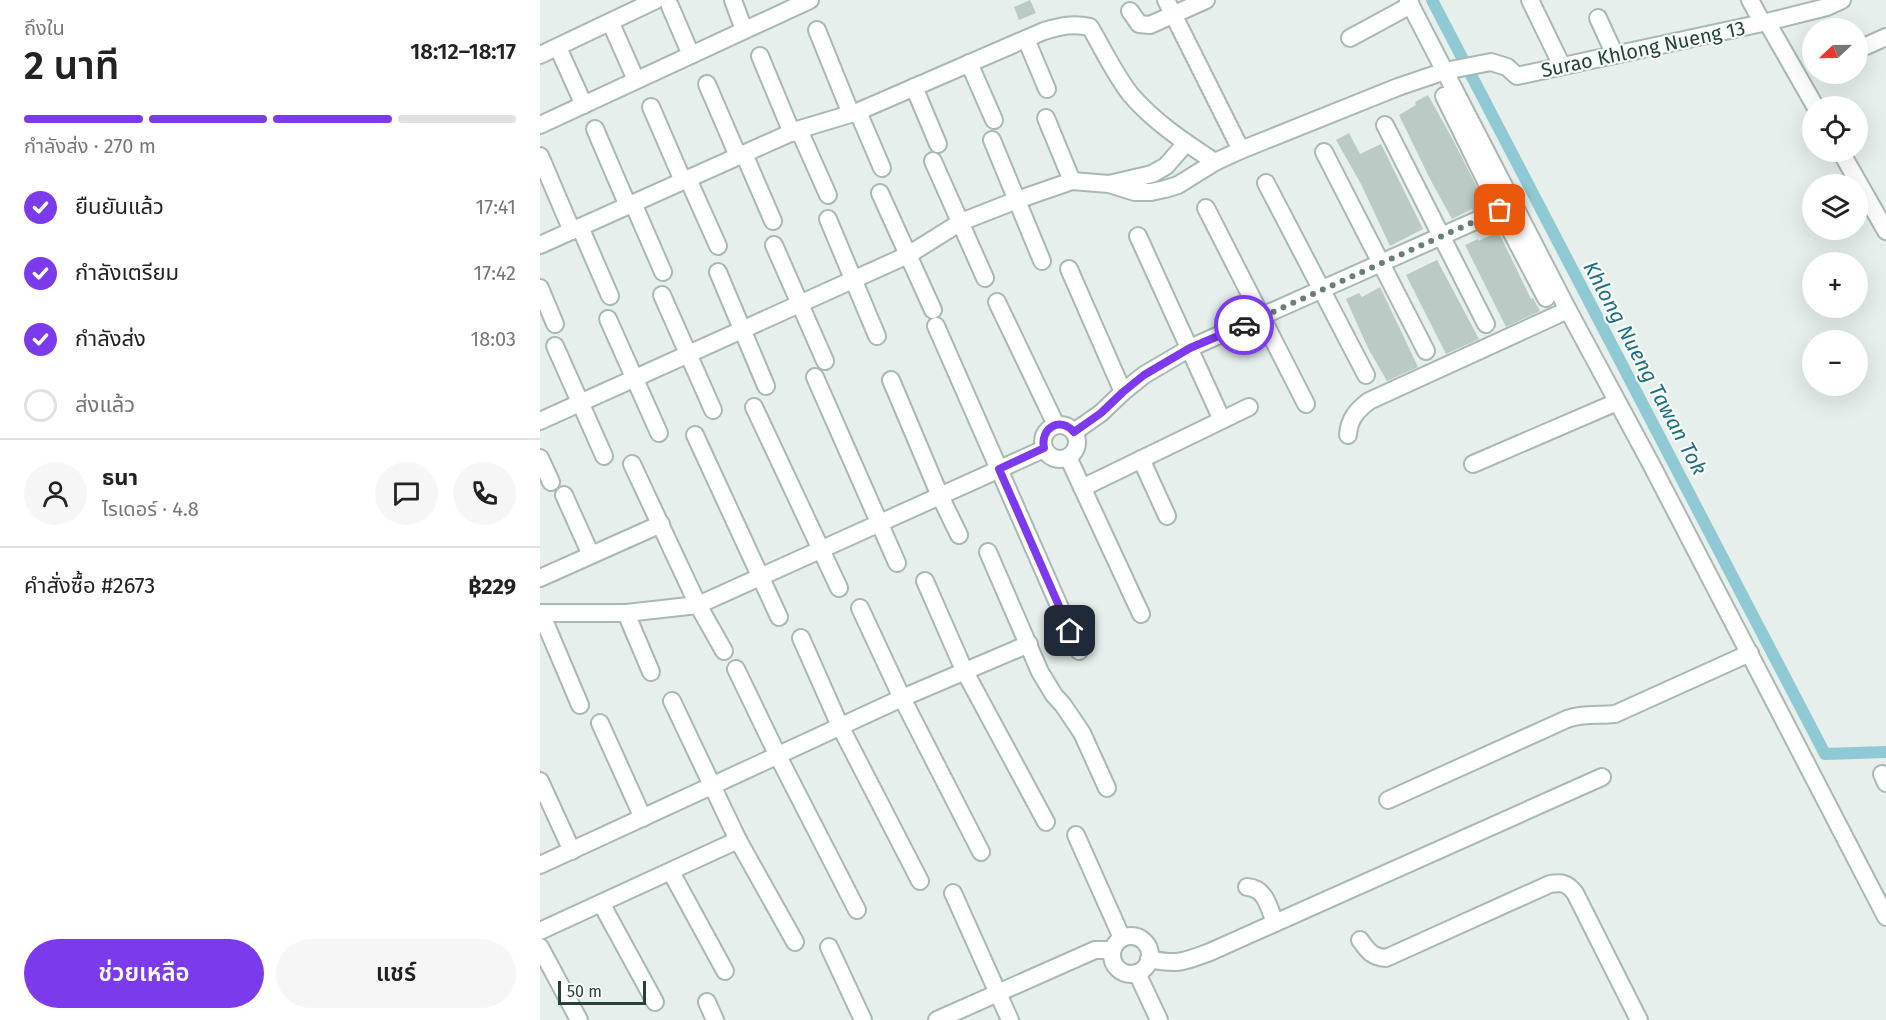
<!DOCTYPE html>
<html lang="th">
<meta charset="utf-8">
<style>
body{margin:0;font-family:"Fira Sans","Noto Sans Thai",sans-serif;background:#f6f6f6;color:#222;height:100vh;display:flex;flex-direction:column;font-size:22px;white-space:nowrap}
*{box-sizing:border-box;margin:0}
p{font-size:20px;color:#767676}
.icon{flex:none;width:33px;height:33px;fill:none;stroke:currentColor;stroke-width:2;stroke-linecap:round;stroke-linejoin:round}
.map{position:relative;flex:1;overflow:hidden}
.side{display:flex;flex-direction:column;background:#fff;width:540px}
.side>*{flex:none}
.needle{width:39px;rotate:248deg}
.tools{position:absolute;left:1262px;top:18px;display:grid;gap:12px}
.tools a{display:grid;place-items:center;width:66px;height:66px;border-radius:50%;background:#fff;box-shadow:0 6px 24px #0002;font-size:30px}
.scale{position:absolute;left:18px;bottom:15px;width:88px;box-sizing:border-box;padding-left:6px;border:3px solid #24423a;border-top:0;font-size:16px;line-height:21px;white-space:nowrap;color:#24423a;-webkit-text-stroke:4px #f7fbf9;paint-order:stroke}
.pin{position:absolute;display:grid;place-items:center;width:51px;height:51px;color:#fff;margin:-26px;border-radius:12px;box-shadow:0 3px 9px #0006}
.courier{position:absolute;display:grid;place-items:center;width:60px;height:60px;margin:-30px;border:4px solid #7c3aed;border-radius:50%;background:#fff;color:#222;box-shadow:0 2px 8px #0007}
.summary em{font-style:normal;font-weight:600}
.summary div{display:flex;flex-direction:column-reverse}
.summary{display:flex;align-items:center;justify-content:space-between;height:102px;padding:0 24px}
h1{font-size:39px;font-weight:600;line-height:45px}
.bar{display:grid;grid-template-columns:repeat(4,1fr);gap:9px 6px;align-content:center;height:72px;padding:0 24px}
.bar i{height:8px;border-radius:4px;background:#e0e0e0}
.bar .active{background:#7c3aed}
.bar p{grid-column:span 4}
.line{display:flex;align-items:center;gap:15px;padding:0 24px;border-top:2px solid #e0e0e0}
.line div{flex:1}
.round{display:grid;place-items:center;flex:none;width:63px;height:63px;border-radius:32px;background:#f6f6f6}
ol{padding:0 24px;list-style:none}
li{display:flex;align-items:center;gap:18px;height:66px}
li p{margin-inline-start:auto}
li .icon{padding:6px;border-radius:50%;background:#7c3aed;color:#fff;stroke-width:4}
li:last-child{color:#767676}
li i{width:33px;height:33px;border:3px solid #e0e0e0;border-radius:50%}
.cta{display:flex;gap:12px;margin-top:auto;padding:12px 24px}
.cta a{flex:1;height:69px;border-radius:36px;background:#7c3aed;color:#fff;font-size:24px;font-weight:600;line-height:69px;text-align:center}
.cta a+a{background:#f6f6f6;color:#222}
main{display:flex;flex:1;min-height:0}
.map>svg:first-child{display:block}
</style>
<main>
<section class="side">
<div class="summary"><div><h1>2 นาที</h1><p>ถึงใน</p></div><em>18:12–18:17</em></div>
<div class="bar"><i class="active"></i><i class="active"></i><i class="active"></i><i></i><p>กำลังส่ง · 270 m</p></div>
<ol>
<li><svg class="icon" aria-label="check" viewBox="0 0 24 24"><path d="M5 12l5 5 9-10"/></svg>ยืนยันแล้ว<p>17:41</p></li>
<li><svg class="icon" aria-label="check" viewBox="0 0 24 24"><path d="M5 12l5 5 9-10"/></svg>กำลังเตรียม<p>17:42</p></li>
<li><svg class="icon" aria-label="check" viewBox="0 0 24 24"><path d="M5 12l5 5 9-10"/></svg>กำลังส่ง<p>18:03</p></li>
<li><i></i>ส่งแล้ว</li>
</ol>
<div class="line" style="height:108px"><a class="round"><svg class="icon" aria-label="person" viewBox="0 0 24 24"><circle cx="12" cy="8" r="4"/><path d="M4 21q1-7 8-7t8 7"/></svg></a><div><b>ธนา</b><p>ไรเดอร์ · 4.8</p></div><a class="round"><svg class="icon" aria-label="chat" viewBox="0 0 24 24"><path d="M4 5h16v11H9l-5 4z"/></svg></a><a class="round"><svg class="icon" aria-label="phone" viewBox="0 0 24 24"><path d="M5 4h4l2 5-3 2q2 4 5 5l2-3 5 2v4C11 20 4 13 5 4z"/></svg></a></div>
<div class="line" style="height:78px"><div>คำสั่งซื้อ #2673</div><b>฿229</b></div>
<div class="cta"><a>ช่วยเหลือ</a><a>แชร์</a></div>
</section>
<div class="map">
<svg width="1346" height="1020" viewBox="0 0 1346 1020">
<rect width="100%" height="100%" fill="#e6efeb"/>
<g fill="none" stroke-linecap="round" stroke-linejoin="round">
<!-- canal -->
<polyline stroke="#8ec9d4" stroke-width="12" points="892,0 1285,754 1346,752"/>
</g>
<!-- building -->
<g fill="#bbcac4">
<polygon points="490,0 496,13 479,20 474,7"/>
<polygon points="888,95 913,140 946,205 933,211 932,209 912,219 890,179 859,115 876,105 875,102"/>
<polygon points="809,133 820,154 841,144 883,229 850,246 821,184 796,140"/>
<polygon points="958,231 991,299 993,298 1000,311 966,327 925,245 938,239 939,241"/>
<polygon points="897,260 939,339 906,354 866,275"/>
<polygon points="840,287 878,367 847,381 828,348 806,299 819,293 822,297"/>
</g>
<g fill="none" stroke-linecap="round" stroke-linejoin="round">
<!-- minor casing -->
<g stroke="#a8b8b2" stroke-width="20">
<g id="minor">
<polyline points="193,0 204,30"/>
<polyline points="626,0 701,150"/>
<polyline points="868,0 1028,310 1111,464 1346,917"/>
<polyline points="990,0 1022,66"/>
<polyline points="1210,0 1222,22"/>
<polyline points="130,6 151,55"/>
<polyline points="590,11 599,24 610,25 666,0"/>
<polyline points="1058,18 1075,55"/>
<polyline points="1227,22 1275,106"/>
<polyline points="73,28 96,80"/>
<polyline points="277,30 311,114"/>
<polyline points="810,38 871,5"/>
<polyline points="486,39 507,89"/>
<polyline points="1317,50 1346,37"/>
<polyline points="20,52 44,105"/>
<polyline points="0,55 116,0"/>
<polyline points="220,56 252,133"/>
<polyline points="429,63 454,120"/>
<polyline points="167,84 198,156"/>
<polyline points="374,87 398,144"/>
<polyline points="904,96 960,210 1006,298"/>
<polyline points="111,107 143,181"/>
<polyline points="318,112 342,168"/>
<polyline points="506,118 532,181"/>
<polyline points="0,125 270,0"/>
<polyline points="845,125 946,324"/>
<polyline points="55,129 88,206"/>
<polyline points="259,130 288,195"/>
<polyline points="452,140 502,261"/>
<polyline points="784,152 886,351"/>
<polyline points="1301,152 1346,231"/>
<polyline points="204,154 233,221"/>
<polyline points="0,156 32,231"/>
<polyline points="393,161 445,278"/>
<polyline points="148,179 178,246"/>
<polyline points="726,183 826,375"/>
<polyline points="569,184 595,192 611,192 625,189 638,185 675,162 701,150 858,87 905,71 951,62 967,67 977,76 1227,22 1287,7 1302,0"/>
<polyline points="340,193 393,310"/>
<polyline points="93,203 123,272"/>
<polyline points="666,208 766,404"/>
<polyline points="288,219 337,336"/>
<polyline points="40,227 70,296"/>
<polyline points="598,236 682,420"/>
<path d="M0 245 257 130 317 112 504 31C521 26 533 23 550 27 563 49 575 75 591 95 614 122 646 143 675 162"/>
<polyline points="234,245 285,361"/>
<polyline points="529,269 583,392"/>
<polyline points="178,272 226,386"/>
<polyline points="0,288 15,324"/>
<polyline points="122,295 173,410"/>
<polyline points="457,302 516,425"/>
<polyline points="68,319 119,433"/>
<polyline points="396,326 539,651"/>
<polyline points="15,346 64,456"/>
<polyline points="275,377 357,563"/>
<polyline points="351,380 400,496 419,535"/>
<polyline points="214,407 299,588"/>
<polyline points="0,421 368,255 421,222 477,200 532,181 569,184 612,174 626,166 646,143"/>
<circle cx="520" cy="442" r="17"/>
<polyline points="534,432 561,413 583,392 604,375 650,348 960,210"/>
<polyline points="155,435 239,617"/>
<path d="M808 435C809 419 817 410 829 401L1028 310"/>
<polyline points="528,457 601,614"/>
<polyline points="0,458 11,482"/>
<polyline points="601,459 627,516"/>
<polyline points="92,464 158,605 184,651"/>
<polyline points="933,464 1077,402"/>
<polyline points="542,488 709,407"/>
<polyline points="24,495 51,555"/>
<polyline points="448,552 500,672 514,695 523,705 542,733 567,788"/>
<polyline points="0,578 121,524"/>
<polyline points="385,581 424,670 506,822"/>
<polyline points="320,608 362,698 441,852"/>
<polyline points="0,613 86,613 158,605 504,449"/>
<polyline points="1,613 40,705"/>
<polyline points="86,613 111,672"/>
<polyline points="261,638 300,726 380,881"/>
<polyline points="196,669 238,756 317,910"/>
<polyline points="132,701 198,840 255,942"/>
<polyline points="60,723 103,818"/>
<polyline points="1342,774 1346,783"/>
<polyline points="0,781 32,851"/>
<path d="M848 800 1027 719C1044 713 1058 716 1075 714L1210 653"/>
<polyline points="536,835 582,938"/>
<polyline points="0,865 362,698 489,644"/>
<polyline points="131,872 185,971"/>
<path d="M707 887C726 888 729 908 735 923"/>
<polyline points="413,893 470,1020"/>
<polyline points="61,903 115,1002"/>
<polyline points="0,931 198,840"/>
<circle cx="591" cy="955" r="19"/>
<path d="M820 940C828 951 832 957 846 958L1010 884C1022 882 1027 883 1035 893L1099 1020"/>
<polyline points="0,947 39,1020"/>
<polyline points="289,947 323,1020"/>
<path d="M609 959C638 965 643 962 670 952L1062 777"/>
<polyline points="597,973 619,1020"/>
<polyline points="167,1002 175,1020"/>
<polyline points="397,1020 555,950 572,950"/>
</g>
</g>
<!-- minor -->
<use href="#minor" stroke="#fff" stroke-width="16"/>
</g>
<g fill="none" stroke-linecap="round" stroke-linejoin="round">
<!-- done -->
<polyline stroke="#687f78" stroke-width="6" stroke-dasharray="0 10.8" points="704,325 960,210"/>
<!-- route -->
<path stroke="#7c3aed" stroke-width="8" d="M530 631 459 469 504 448C500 428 520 416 534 432L561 413 583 392 604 375 650 348 704 325"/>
</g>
<g text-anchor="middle" stroke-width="4.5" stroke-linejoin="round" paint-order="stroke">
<!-- street labels -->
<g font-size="20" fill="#24423a" stroke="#f7fbf9">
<text transform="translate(1103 49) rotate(-12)" y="7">Surao Khlong Nueng 13</text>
</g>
<!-- water labels -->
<g font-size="21" font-style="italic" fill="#1c6f80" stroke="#f7fbf9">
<text transform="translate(1105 368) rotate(62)" y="7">Khlong Nueng Tawan Tok</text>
</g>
</g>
</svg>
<div class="tools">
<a><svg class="needle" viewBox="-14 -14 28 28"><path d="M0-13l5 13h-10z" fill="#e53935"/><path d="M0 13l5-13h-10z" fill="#767676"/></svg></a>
<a><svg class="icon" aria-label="locate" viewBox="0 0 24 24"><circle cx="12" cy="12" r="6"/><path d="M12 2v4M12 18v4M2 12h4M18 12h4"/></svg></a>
<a><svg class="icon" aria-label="layers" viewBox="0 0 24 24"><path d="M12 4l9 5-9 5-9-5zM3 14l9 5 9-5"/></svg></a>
<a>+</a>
<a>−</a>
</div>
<div class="scale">50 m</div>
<div class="pin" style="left:960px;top:210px;background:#ea580c"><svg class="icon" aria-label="bag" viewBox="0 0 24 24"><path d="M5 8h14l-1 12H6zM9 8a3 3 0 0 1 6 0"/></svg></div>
<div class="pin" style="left:530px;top:631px;background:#1f2937"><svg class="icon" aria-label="home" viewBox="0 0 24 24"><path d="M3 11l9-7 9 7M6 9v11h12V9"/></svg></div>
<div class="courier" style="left:704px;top:325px"><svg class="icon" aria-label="car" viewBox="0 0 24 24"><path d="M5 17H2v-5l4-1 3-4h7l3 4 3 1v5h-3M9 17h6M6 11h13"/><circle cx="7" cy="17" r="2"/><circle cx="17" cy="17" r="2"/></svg></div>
</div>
</main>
